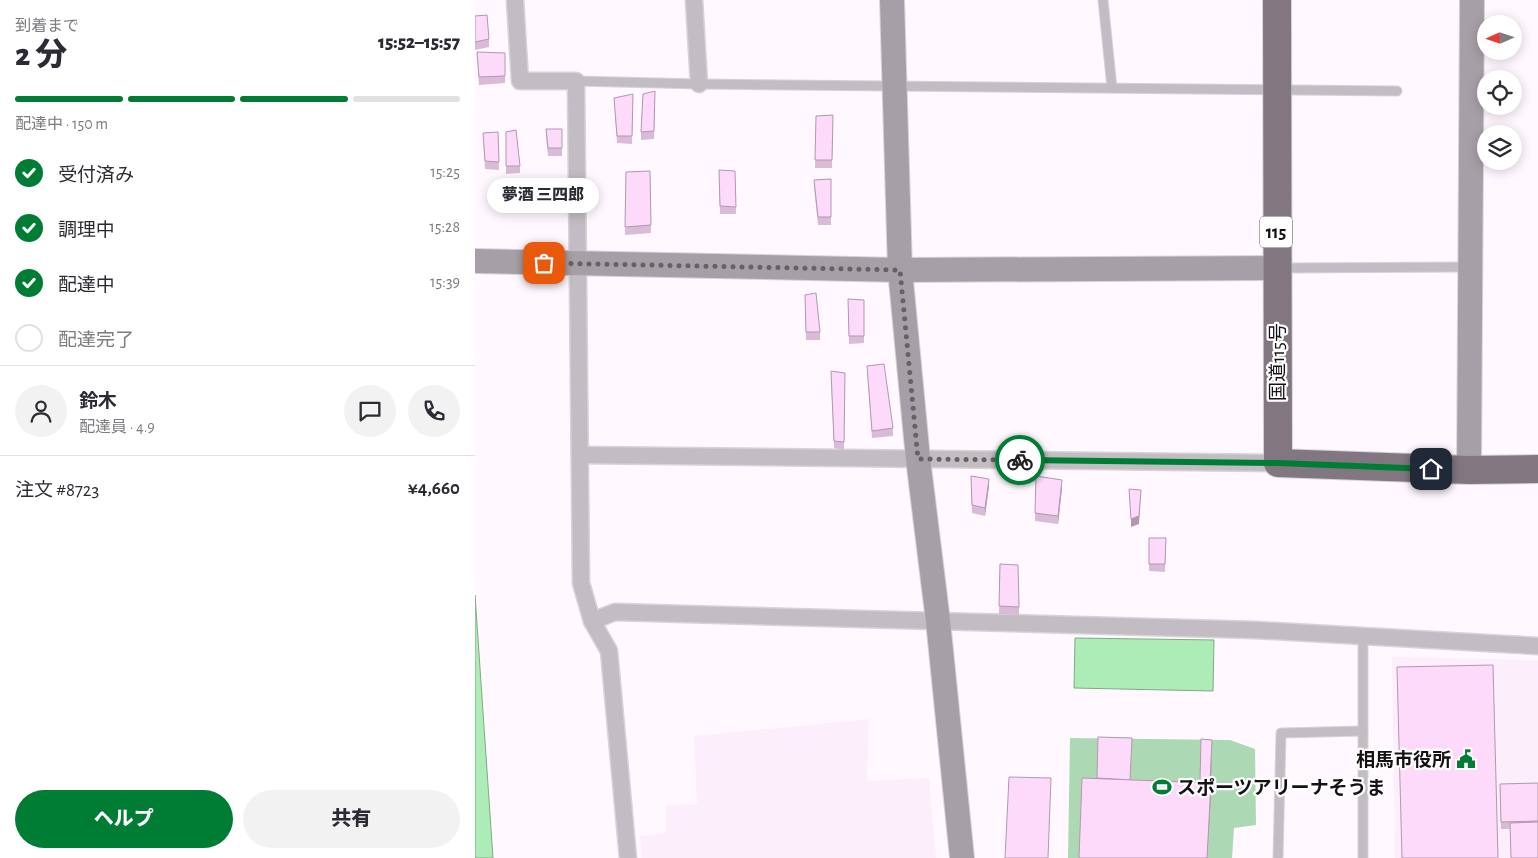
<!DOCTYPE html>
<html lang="ja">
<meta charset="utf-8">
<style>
body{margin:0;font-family:"Alegreya Sans","Noto Sans JP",sans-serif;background:#f2f2f3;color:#2b2b33;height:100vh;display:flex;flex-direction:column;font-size:19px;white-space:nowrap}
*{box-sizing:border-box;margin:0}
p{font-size:16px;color:#7c7c81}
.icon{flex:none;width:28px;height:28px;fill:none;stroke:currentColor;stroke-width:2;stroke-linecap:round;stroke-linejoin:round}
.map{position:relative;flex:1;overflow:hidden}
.drawer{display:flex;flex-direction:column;background:#fff;width:475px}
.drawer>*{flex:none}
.needle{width:32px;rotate:267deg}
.fabs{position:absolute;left:1002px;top:15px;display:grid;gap:10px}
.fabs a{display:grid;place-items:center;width:45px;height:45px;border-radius:50%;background:#fff;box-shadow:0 2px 12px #0003;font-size:25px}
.pin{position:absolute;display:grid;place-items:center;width:42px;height:42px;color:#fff;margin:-21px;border-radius:10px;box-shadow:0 2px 8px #0006}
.courier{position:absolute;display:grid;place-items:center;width:50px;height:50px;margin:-25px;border:4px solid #007d35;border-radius:50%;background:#fff;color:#222;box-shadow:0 1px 6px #0007}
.bubble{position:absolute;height:35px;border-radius:18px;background:#fff;box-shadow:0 2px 12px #0003;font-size:16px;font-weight:800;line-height:35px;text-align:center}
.overview em{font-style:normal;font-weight:800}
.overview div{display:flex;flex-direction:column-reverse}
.overview{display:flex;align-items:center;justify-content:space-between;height:85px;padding:0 15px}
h1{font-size:32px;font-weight:800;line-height:38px}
.bar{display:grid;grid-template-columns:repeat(4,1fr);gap:8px 5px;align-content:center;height:60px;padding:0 15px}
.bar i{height:6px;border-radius:4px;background:#e1e1e2}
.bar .on{background:#007d35}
.bar p{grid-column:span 4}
.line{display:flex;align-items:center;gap:12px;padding:0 15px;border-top:1px solid #e1e1e2}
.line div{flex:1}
.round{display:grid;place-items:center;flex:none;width:52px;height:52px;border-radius:26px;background:#f2f2f3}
ol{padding:0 15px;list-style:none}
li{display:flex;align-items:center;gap:15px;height:55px}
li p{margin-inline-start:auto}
li .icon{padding:5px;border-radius:50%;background:#007d35;color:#fff;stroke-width:4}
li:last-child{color:#7c7c81}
li i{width:28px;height:28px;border:2px solid #e1e1e2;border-radius:50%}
.button{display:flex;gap:10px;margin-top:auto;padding:10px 15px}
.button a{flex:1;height:58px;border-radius:30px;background:#007d35;color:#fff;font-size:20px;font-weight:800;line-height:58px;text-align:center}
.button a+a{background:#f2f2f3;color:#2b2b33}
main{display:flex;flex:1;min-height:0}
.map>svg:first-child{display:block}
</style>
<main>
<section class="drawer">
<div class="overview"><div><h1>2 分</h1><p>到着まで</p></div><em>15:52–15:57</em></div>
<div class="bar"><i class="on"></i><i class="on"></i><i class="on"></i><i></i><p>配達中 · 150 m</p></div>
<ol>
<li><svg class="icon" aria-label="check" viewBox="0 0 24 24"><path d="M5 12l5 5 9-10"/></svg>受付済み<p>15:25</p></li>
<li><svg class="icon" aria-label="check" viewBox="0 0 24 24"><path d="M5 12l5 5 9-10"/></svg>調理中<p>15:28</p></li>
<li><svg class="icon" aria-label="check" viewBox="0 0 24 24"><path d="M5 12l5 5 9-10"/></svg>配達中<p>15:39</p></li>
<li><i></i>配達完了</li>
</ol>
<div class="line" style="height:90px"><a class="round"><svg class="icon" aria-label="person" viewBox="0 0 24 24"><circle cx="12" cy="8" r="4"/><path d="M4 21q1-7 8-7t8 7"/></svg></a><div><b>鈴木</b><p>配達員 · 4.9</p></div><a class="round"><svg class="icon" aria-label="chat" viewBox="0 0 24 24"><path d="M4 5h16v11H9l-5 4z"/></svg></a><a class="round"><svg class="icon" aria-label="phone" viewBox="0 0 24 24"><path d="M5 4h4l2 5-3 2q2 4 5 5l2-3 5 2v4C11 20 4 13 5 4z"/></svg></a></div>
<div class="line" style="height:65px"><div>注文 #8723</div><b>¥4,660</b></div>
<div class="button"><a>ヘルプ</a><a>共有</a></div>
</section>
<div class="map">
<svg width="1063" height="858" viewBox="0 0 1063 858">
<rect width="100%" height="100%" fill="#fff8fe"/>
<!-- built -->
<g fill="#fdeefb">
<polygon points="917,657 1063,660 1063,858 920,858"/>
<polygon points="394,719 392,781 454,778 461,858 167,858 165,836 191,833 191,805 222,804 219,736"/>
</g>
<!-- green -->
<polygon fill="#acd9b3" points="595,738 755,740 780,749 781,825 759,828 757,858 593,858"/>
<!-- water -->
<g fill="#adecb7" stroke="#7faa86">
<polygon points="0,595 18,858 0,858"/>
<polygon points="600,638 739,640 738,691 599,688"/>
</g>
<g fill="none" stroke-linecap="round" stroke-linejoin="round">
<!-- lane casing -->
<g stroke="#d9d3d8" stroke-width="11">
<g id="lane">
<polyline points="628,0 637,88"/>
<polyline points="101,81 224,84 922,91"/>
<polyline points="804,268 994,267"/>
<polyline points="803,858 806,733 888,731"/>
<polyline points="888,858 888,637"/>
</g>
</g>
<!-- street casing -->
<g stroke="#d9d3d8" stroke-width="19">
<g id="street">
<polyline points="40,0 45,81 101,81 106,583 117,621 134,651 153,858"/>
<polyline points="219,0 224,84"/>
<polyline points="105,455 803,463"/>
<polyline points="117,621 140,612 780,630 1063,646"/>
</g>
</g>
<!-- secondary casing -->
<g stroke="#d9d3d8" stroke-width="26">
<g id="secondary">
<polyline points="417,0 425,270 443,459 463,621 487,858"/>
<polyline points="0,261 425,270 801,268"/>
<polyline points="994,470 997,0"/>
</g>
</g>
<!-- highway casing -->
<g stroke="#d9d3d8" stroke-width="30">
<polyline id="highway" points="802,0 803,463 994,470 1063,469"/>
</g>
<!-- lane -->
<use href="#lane" stroke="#c2bdc2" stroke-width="9"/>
<!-- street -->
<use href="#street" stroke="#c2bdc2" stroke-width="16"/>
<!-- secondary -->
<use href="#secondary" stroke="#a79fa6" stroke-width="24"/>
<!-- highway -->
<use href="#highway" stroke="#827781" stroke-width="28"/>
</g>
<!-- wall -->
<g fill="#dabbd7">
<polygon points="0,16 14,39 14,47 0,50"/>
<polygon points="2,52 30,76 30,83 4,85"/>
<polygon points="180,91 179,139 166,140 166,132"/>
<polygon points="158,94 157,144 142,143 139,98"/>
<polygon points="358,115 357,168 340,168 341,116"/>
<polygon points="71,129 87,129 87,156 73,156 71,137"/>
<polygon points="23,132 24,170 10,169 8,133"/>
<polygon points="31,132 45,166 45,173 31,174"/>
<polygon points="244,170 260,171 261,214 245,214"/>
<polygon points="175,171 176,233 150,235 151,172"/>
<polygon points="356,179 356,225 343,225 339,187 339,180"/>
<polygon points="330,295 345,332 345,340 331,340"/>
<polygon points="373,299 389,300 389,343 374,344"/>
<polygon points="392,366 418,428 418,436 397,438"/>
<polygon points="370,373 369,450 359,448 356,379"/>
<polygon points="496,476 514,486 510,516 497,513"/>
<polygon points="561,476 587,488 583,524 560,521"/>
<polygon points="674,538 691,538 690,572 674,571"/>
<polygon points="525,564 544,607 544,615 524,614"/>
<polygon points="726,739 737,740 733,858 604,858 622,778 725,782"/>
<polygon points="1063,783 1063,858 1035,829 1026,829 1025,784"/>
</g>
<!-- shaded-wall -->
<g fill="#b198af">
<polygon points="514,479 514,486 510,516 510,508"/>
<polygon points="587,480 587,488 583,524 583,516"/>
<polygon points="666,490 664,524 656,527 656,519"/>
<polygon points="737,740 736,798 732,858"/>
</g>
<!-- building -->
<g fill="#fdd9fa" stroke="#b198af">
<polygon points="12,15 14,39 0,42 0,16"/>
<polygon points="2,52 30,53 30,76 4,77"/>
<polygon points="180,91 179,131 166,132 168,94"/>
<polygon points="158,94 157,136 142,136 139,98"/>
<polygon points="358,115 357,160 340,160 341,116"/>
<polygon points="71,129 87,129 87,148 73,148"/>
<polygon points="41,130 45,166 31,166 31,132"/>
<polygon points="23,132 24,162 10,161 8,133"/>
<polygon points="244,170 260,171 261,207 245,206"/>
<polygon points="175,171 176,225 150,227 151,172"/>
<polygon points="356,179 356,217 343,217 339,180"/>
<polygon points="341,293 345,332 331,332 330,295"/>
<polygon points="373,299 389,300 389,336 374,336"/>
<polygon points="409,364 418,428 397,431 392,366"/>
<polygon points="356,371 370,373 369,442 359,441"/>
<polygon points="496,476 514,479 510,508 497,505"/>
<polygon points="561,476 587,480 583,516 560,513"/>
<polygon points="654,489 666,490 664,516 656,519"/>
<polygon points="674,538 691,538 690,564 674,564"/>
<polygon points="525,564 543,565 544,607 524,606"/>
<polygon points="1018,665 1023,858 927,858 922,667"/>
<polygon points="623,737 657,738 655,780 622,778"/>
<polygon points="726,739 737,740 735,781 725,780"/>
<polygon points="534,777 576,778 573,858 530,858"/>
<polygon points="607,778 736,783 732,858 604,858"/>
<polygon points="1063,783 1063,821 1026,822 1025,784"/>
<polygon points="1063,822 1063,858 1036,858 1035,823"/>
</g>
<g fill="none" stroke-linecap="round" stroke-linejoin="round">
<!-- done -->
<polyline stroke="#666165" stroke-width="5" stroke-dasharray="0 9" points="69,263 425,270 443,459 545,460"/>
<!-- route -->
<polyline stroke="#007d35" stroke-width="6" points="545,460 803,463 956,469"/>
</g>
<!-- icons -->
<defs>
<g id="civic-bare" transform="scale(1.5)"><path d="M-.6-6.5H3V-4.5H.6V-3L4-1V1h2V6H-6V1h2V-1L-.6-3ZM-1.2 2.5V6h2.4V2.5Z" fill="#007d35" stroke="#fff" stroke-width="2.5" paint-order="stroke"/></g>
<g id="stadium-bare" transform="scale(1.5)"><path d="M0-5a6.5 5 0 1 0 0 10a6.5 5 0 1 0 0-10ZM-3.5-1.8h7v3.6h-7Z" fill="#007d35" stroke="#fff" stroke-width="2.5" paint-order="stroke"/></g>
</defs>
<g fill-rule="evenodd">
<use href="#civic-bare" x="991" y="759"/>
<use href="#stadium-bare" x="687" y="787"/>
</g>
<g text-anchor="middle" stroke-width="4.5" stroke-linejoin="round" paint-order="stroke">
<!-- shield labels -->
<rect fill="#fff" stroke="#5a585a" stroke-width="1" x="785" y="216.5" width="32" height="31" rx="4"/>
<g font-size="18" font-weight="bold" fill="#141013">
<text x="801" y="238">115</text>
</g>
<!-- street labels -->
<g font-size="19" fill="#141013" stroke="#fff">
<text transform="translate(802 362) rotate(-90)" y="7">国道115号</text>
</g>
<!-- poi labels -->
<g font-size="19" font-weight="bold" fill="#141013" stroke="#fff" text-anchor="end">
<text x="976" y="766">相馬市役所</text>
<text x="702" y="794" text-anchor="start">スポーツアリーナそうま</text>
</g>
</g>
</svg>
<div class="fabs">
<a><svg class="needle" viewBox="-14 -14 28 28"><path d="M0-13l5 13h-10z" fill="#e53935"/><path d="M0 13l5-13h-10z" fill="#7c7c81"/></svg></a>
<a><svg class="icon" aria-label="locate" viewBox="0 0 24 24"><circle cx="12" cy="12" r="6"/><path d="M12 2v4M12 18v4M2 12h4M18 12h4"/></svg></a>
<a><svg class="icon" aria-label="layers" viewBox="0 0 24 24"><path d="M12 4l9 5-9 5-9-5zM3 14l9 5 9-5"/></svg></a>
</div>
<div class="pin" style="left:69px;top:263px;background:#ea580c"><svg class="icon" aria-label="bag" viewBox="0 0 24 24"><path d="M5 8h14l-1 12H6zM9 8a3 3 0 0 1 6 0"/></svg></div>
<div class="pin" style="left:956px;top:469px;background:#1f2937"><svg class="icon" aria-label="home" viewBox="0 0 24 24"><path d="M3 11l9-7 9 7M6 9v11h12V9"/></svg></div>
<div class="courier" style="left:545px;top:460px"><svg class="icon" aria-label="bike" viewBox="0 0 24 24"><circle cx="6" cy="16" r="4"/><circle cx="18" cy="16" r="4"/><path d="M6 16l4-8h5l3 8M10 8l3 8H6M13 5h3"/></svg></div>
<div class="bubble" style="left:12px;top:178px;width:112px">夢酒 三四郎</div>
</div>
</main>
